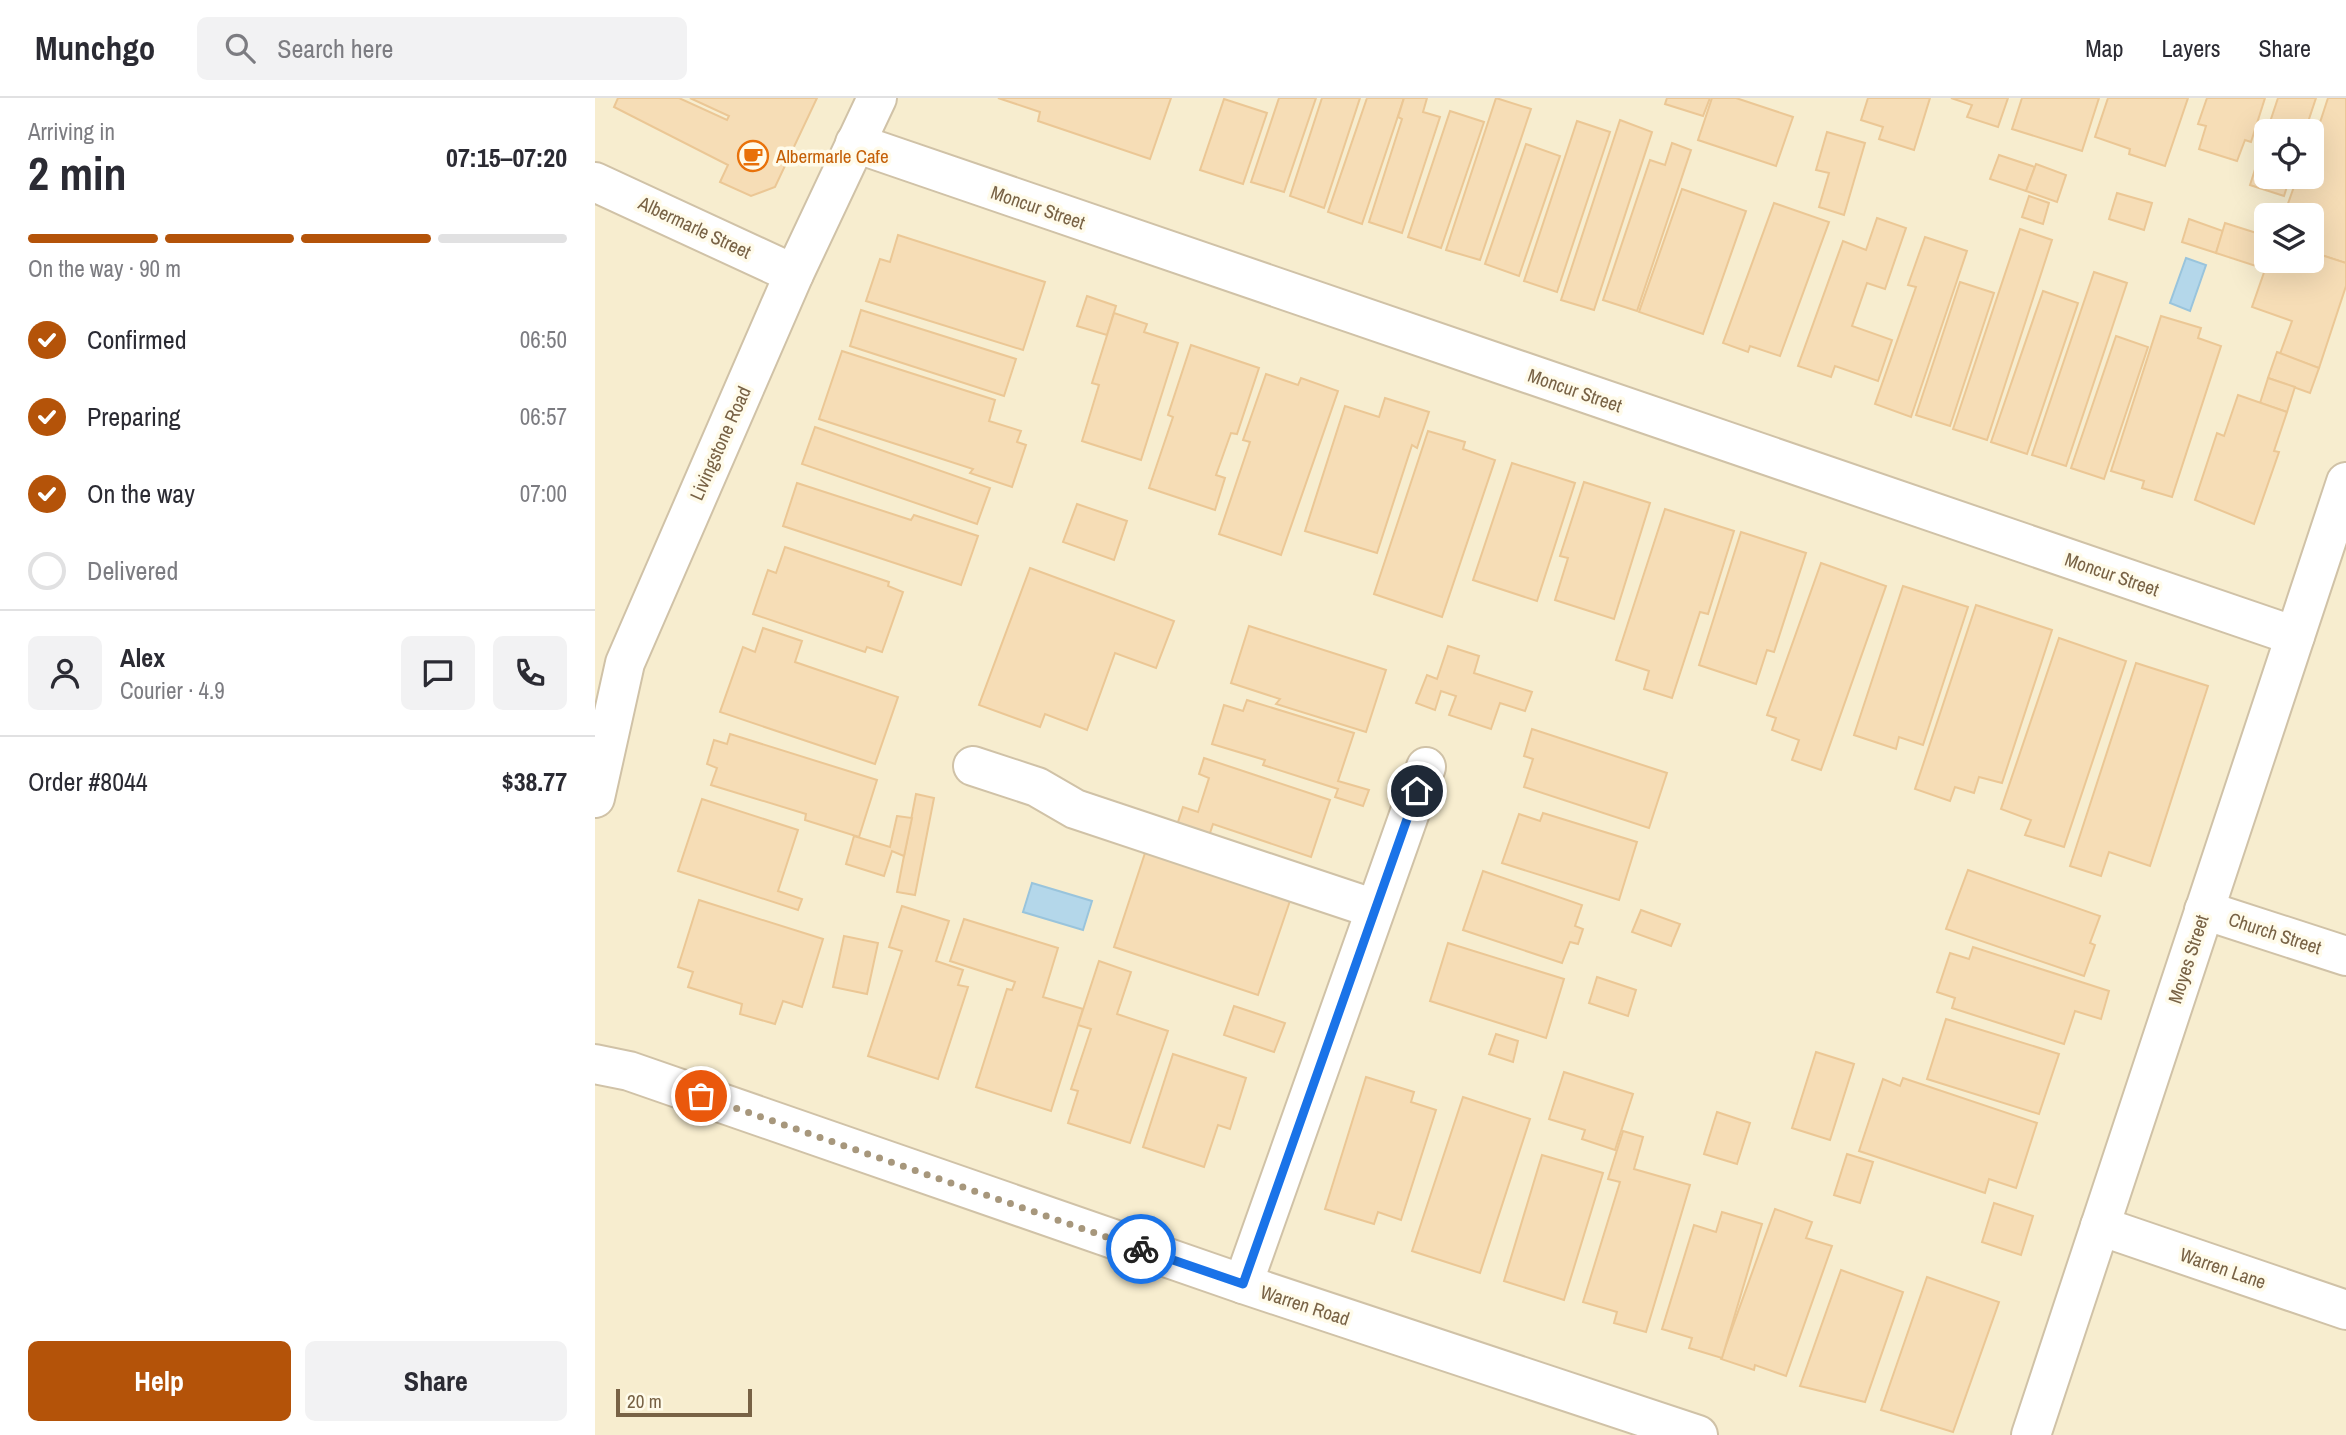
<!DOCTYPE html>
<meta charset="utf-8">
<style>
body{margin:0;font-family:"Archivo Narrow",sans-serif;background:#f2f2f3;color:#2b2b33;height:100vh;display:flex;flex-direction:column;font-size:26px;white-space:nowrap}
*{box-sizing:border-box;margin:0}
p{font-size:23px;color:#7c7c81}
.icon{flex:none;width:38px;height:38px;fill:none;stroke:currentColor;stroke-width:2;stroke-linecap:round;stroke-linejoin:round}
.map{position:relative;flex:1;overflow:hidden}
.details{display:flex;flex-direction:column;background:#fff;width:595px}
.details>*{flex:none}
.controls{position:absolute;left:1659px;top:21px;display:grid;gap:14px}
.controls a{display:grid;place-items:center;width:70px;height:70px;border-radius:10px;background:#fff;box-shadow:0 7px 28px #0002;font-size:35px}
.scale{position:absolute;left:21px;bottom:18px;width:136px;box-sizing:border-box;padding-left:7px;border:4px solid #786245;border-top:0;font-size:19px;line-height:24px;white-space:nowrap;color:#786245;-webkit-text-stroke:5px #fffbea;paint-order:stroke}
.pin{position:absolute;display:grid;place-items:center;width:60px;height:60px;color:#fff;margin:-30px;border:4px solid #fff;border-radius:50%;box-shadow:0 2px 7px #0007}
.courier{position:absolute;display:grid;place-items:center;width:70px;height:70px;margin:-35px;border:5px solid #1a73e8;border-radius:50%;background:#fff;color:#222;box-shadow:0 2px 9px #0007}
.overview em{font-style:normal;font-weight:700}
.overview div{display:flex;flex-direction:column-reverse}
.overview{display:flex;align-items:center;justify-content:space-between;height:119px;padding:0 28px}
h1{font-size:46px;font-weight:700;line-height:52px}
.bar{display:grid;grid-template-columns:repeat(4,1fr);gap:10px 7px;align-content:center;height:84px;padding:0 28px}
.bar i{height:9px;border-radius:5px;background:#e1e1e2}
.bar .on{background:#b45309}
.bar p{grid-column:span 4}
.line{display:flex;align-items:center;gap:18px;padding:0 28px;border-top:2px solid #e1e1e2}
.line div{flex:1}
.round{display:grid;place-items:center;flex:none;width:74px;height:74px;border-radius:10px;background:#f2f2f3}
ol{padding:0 28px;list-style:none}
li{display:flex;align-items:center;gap:21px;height:77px}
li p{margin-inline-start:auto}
li .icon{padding:7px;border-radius:50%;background:#b45309;color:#fff;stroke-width:4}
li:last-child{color:#7c7c81}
li i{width:38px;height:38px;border:4px solid #e1e1e2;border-radius:50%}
.action{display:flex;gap:14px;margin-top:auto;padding:14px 28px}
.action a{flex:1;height:80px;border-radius:10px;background:#b45309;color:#fff;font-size:28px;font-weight:700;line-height:80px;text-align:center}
.action a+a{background:#f2f2f3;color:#2b2b33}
header{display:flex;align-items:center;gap:42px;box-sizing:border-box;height:98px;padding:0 35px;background:#fff;border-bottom:2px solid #e1e1e2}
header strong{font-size:33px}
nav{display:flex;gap:38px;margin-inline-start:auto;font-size:24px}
.search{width:490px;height:63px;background:#f2f2f3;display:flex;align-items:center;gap:18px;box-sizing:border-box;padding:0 24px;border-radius:10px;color:#7c7c81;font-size:26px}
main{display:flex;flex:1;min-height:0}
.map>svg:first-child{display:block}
</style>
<header>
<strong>Munchgo</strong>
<div class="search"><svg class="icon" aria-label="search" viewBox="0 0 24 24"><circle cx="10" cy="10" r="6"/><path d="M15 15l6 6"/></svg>Search here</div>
<nav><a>Map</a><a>Layers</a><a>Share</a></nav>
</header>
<main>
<section class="details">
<div class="overview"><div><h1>2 min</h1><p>Arriving in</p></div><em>07:15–07:20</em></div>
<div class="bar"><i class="on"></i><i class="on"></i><i class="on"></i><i></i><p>On the way · 90 m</p></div>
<ol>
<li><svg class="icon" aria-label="check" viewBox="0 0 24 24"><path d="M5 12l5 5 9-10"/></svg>Confirmed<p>06:50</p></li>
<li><svg class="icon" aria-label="check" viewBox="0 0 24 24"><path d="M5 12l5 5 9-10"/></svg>Preparing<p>06:57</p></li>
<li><svg class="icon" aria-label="check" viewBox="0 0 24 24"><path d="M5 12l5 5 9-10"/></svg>On the way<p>07:00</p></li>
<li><i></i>Delivered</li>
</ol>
<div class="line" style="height:126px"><a class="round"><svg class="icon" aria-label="person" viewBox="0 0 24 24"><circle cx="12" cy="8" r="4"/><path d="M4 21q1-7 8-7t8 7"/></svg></a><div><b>Alex</b><p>Courier · 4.9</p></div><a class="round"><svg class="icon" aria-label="chat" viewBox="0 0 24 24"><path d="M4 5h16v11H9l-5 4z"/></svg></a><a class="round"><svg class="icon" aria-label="phone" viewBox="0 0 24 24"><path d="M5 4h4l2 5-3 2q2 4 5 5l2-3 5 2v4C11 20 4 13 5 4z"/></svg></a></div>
<div class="line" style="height:91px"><div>Order #8044</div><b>$38.77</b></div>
<div class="action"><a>Help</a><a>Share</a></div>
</section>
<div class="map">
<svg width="1751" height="1337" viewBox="0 0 1751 1337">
<rect width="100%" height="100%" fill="#fef9e1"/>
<!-- residential -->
<path fill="#f7edcf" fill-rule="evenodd" d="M0 0H1751V1337H0ZM1671 33H1717V79H1671ZM1671 117H1717V163H1671Z"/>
<!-- water -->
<g fill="#b4d7ea" stroke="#99c4dc" stroke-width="2">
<polygon points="1591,160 1611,167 1595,213 1575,205"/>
<polygon points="437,785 497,803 488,832 428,814"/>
</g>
<!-- building -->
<g fill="#f6ddb6" stroke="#ebc795" stroke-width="2">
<polygon points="23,0 84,0 132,22 134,18 95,0 222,0 180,89 156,98 125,84 133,67 19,9"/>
<polygon points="403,0 576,0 555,61 443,23 445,14"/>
<polygon points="684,0 721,0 689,94 656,84"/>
<polygon points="727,0 765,0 729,110 695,98"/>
<polygon points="772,0 809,0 767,126 733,114"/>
<polygon points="809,0 832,0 828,14 845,19 807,135 774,124 807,21 803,19"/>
<polygon points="901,0 936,11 885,162 851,152"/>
<polygon points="1072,0 1115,0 1108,18 1070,6"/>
<polygon points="1117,0 1141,0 1198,19 1181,68 1103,42"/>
<polygon points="1273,0 1335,0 1319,52 1284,41 1288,29 1266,22"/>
<polygon points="1356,0 1413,0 1403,29 1372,19 1377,7"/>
<polygon points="1427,0 1504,0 1487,53 1417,31"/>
<polygon points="1513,0 1593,0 1570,68 1534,56 1535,51 1500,39"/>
<polygon points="1612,0 1670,0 1656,44 1650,42 1642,63 1604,51 1611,28 1603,26"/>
<polygon points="1683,0 1721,0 1710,33 1672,33"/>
<polygon points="1733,0 1751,0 1751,165 1717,154 1717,117 1689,117 1701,83 1705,84 1707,79 1717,79 1717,49"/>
<polygon points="629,1 672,15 648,86 605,72"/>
<polygon points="855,13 889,24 846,150 813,139"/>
<polygon points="1025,22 1057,34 999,212 966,202"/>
<polygon points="982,23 1015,34 962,194 929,183"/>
<polygon points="1232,34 1270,45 1249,117 1224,109 1234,75 1221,72"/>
<polygon points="1671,37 1671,79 1695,79 1689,98 1655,87"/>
<polygon points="1077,45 1096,52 1042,213 1008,202 1055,62 1070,67"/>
<polygon points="931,46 965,58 924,178 890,166"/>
<polygon points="1404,57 1440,69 1431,93 1395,81"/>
<polygon points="1441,66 1471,77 1462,104 1431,93"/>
<polygon points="1087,91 1151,113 1108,236 1044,214"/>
<polygon points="1522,95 1557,105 1549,132 1514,121"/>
<polygon points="1434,98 1454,105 1448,126 1427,119"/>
<polygon points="1179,105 1234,124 1185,258 1155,248 1153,254 1128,245"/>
<polygon points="1282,120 1311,130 1290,191 1272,185 1257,228 1297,242 1283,283 1240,268 1236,279 1203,268 1248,143 1271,152"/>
<polygon points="1594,121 1628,133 1621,155 1587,144"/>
<polygon points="1630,125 1671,138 1671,156 1667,170 1621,155"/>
<polygon points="1425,131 1457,142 1392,342 1358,331"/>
<polygon points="303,137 450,184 428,252 271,203 285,161 295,164"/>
<polygon points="1330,139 1372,153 1316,319 1280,306 1321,189 1313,187"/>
<polygon points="1717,154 1751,165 1751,188 1724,270 1685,256 1697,223 1657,209 1673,163 1717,163"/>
<polygon points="1499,174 1532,185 1471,368 1437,357"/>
<polygon points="1365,184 1399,195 1355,328 1321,317"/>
<polygon points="1448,193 1483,205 1432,356 1396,344"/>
<polygon points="492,198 521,208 512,237 482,228"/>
<polygon points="266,212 421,261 409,298 255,248"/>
<polygon points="519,215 552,226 549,234 583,245 546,362 487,343 504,287 497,285"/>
<polygon points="1566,218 1606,230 1603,240 1626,248 1577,399 1547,390 1549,383 1516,373"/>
<polygon points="1521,238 1553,249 1509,381 1476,370"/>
<polygon points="596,247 664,270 642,336 636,335 621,377 630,380 620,412 554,390 578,319 573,317"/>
<polygon points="247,253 400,302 394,323 426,333 422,344 431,347 417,389 375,375 378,371 224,321"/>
<polygon points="1682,254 1724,270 1715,295 1673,280"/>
<polygon points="671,276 703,287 706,280 743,293 686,457 624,436 655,344 648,342"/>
<polygon points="1673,280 1700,289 1692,314 1665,305"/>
<polygon points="1643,297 1692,314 1679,353 1684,354 1659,426 1600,402 1622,335 1629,338"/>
<polygon points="790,300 834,314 822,350 817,347 782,455 710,433 750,308 784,319"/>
<polygon points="220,329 395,390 382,426 207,366"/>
<polygon points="833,333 870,344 868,351 900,362 847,519 779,496"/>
<polygon points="917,365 980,385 942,503 878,482"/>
<polygon points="989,384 1055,405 1019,521 960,502 973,460 965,458"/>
<polygon points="202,385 316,422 319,417 383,438 366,487 188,428"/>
<polygon points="482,406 532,423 519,462 468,444"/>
<polygon points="1070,411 1139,433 1113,516 1105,514 1077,600 1049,591 1054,573 1021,562"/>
<polygon points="1146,434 1211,455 1179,554 1172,552 1161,586 1104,567"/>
<polygon points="190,449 294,484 293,488 308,494 287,554 272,549 270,554 158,516 173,472 181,475"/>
<polygon points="1226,465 1291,488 1226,672 1197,662 1204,642 1177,632 1181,620 1172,617"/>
<polygon points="435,470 579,523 561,570 520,555 492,632 450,616 445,629 384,607"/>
<polygon points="1308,488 1373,509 1328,647 1304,639 1301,651 1259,637"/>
<polygon points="1381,507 1457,532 1407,685 1384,679 1379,695 1360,689 1355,703 1320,691"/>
<polygon points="654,528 791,572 771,634 681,606 685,601 636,585"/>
<polygon points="168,530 207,543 200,564 303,599 280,666 125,614 148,549 160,554"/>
<polygon points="1464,540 1531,563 1469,749 1430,737 1436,722 1406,711"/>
<polygon points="853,548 884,558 879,575 937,594 930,613 905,605 896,631 854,617 861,598 846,593 840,612 821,605 832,577 842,581"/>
<polygon points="1541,565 1613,588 1555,768 1514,754 1506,778 1475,768"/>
<polygon points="652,602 759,635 743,683 774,692 768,708 740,699 743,691 668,667 670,662 617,646 629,607 648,613"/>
<polygon points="937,631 1072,675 1054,730 929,689 938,661 929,658"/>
<polygon points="135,636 282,682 264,739 210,722 211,716 116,687 122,670 112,666 119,642 132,646"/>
<polygon points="609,660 735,702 716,759 618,726 613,741 581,730 588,709 603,714 614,680 604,676"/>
<polygon points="321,696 339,700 320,797 302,794"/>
<polygon points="107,701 203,732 183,793 207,801 203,812 83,773"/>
<polygon points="948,715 1042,744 1024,802 907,765 924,716 945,723"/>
<polygon points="302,718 317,720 309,758 297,753 289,778 251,766 259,738 295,749"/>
<polygon points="552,749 697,797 663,897 519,849"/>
<polygon points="1373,772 1505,818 1495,845 1500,847 1489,878 1351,831"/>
<polygon points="888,773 987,807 980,828 988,831 983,846 975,844 967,865 868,832"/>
<polygon points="104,802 228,841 207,909 188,903 180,926 145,916 147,906 93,889 98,874 83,869"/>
<polygon points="307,808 354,823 341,863 368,872 363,887 373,889 343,981 273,958 307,853 294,849"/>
<polygon points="1046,812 1085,826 1076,848 1037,834"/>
<polygon points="369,821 463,850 448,899 488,911 456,1013 381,989 412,891 417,892 420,884 355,863"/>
<polygon points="249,838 283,845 272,896 238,889"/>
<polygon points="853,845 969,881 951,940 835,903"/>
<polygon points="1378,849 1514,893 1506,921 1480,913 1469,946 1357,910 1360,900 1342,894 1355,855 1374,861"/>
<polygon points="504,863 536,874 522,916 573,933 535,1045 473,1025 483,993 476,991 496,931 483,927"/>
<polygon points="1002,879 1041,892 1033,918 994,905"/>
<polygon points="639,908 690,925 679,954 629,937"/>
<polygon points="1351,921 1464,956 1444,1016 1332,981"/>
<polygon points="901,936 923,943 918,964 894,956"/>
<polygon points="1221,954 1259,966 1235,1042 1197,1030"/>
<polygon points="578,956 651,980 635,1031 623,1027 609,1069 548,1049"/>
<polygon points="969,974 1038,996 1020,1052 987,1041 990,1032 954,1021"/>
<polygon points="771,979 819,994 816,1004 841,1012 806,1122 783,1114 779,1126 730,1111"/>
<polygon points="1308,980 1442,1025 1421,1090 1394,1081 1390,1095 1264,1053 1288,981 1305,988"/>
<polygon points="868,999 935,1021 885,1175 817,1153"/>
<polygon points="1122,1014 1155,1025 1142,1066 1109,1056"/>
<polygon points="1028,1033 1048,1039 1039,1071 1095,1087 1051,1234 1019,1225 1022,1214 988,1204 1025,1084 1013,1081"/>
<polygon points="1252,1056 1278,1064 1265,1105 1239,1097"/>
<polygon points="947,1057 1008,1075 969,1202 909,1183"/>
<polygon points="1399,1105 1438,1118 1426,1157 1387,1144"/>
<polygon points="1180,1111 1217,1124 1211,1140 1237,1148 1191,1278 1160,1267 1159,1272 1126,1261"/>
<polygon points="1127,1114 1167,1126 1127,1260 1094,1250 1097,1240 1067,1231 1099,1127 1121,1134"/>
<polygon points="1246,1172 1308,1194 1270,1304 1205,1288"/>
<polygon points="1332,1179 1404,1204 1358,1334 1286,1312"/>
</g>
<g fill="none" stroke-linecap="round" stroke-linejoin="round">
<!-- minor casing -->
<g stroke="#d0c2a7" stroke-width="42">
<g id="minor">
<polyline points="260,45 1700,538"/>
<polyline points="0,84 199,176"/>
<polyline points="378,668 442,689 480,711 780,811"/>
<polyline points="0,700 30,565 199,176 282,0"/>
<polyline points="1609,812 1751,858"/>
<polyline points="0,966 34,973 648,1186 1103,1337"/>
<polyline points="1505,1128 1751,1212"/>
<polyline points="648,1186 831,669"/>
<polyline points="1436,1337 1751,384"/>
</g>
</g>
<!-- minor -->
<use href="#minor" stroke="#fff" stroke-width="38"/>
</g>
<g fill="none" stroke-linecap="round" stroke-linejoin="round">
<!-- done -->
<polyline stroke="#a7977c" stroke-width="7" stroke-dasharray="0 12.6" points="106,998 546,1151"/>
<!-- route -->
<polyline stroke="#1a73e8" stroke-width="9" points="546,1151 648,1186 822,693"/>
</g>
<!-- icons -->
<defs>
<g id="cafe-ring" transform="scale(1.575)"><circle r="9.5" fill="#fffbea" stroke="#e8710a" stroke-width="1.5"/><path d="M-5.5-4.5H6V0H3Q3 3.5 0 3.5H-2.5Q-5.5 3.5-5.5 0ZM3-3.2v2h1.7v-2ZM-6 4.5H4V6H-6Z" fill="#e8710a"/></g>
</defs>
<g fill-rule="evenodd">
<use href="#cafe-ring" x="158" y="58"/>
</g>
<g text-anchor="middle" stroke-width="7" stroke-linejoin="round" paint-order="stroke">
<!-- food labels -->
<g font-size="19" fill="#c56008" stroke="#fffbea" text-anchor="start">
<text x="181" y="65">Albermarle Cafe</text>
</g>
<!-- street labels -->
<g font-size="19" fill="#786245" stroke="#fffbea">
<text transform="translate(443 109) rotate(19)" y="7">Moncur Street</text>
<text transform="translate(100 129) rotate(25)" y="7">Albermarle Street</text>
<text transform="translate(980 292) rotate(19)" y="7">Moncur Street</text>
<text transform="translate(125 345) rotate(-66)" y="7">Livingstone Road</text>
<text transform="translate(1517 476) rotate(19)" y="7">Moncur Street</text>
<text transform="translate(1680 835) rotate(18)" y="7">Church Street</text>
<text transform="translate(1593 861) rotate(-72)" y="7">Moyes Street</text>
<text transform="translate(1628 1170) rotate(19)" y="7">Warren Lane</text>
<text transform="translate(710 1207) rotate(18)" y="7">Warren Road</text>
</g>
</g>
</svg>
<div class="controls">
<a><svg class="icon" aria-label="locate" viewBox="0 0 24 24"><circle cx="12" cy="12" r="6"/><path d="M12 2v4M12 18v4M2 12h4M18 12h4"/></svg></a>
<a><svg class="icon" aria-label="layers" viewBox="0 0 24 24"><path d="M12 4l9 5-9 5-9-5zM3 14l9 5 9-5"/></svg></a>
</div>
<div class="scale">20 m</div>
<div class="pin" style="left:106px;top:998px;background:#ea580c"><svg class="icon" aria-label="bag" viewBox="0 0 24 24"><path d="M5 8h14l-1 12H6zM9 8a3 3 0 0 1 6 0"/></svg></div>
<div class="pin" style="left:822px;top:693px;background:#1f2937"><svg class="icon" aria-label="home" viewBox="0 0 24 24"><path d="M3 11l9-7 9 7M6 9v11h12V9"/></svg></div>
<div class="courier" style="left:546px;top:1151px"><svg class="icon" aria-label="bike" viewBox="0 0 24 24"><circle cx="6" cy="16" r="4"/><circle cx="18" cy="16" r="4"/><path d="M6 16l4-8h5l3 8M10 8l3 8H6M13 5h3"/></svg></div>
</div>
</main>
